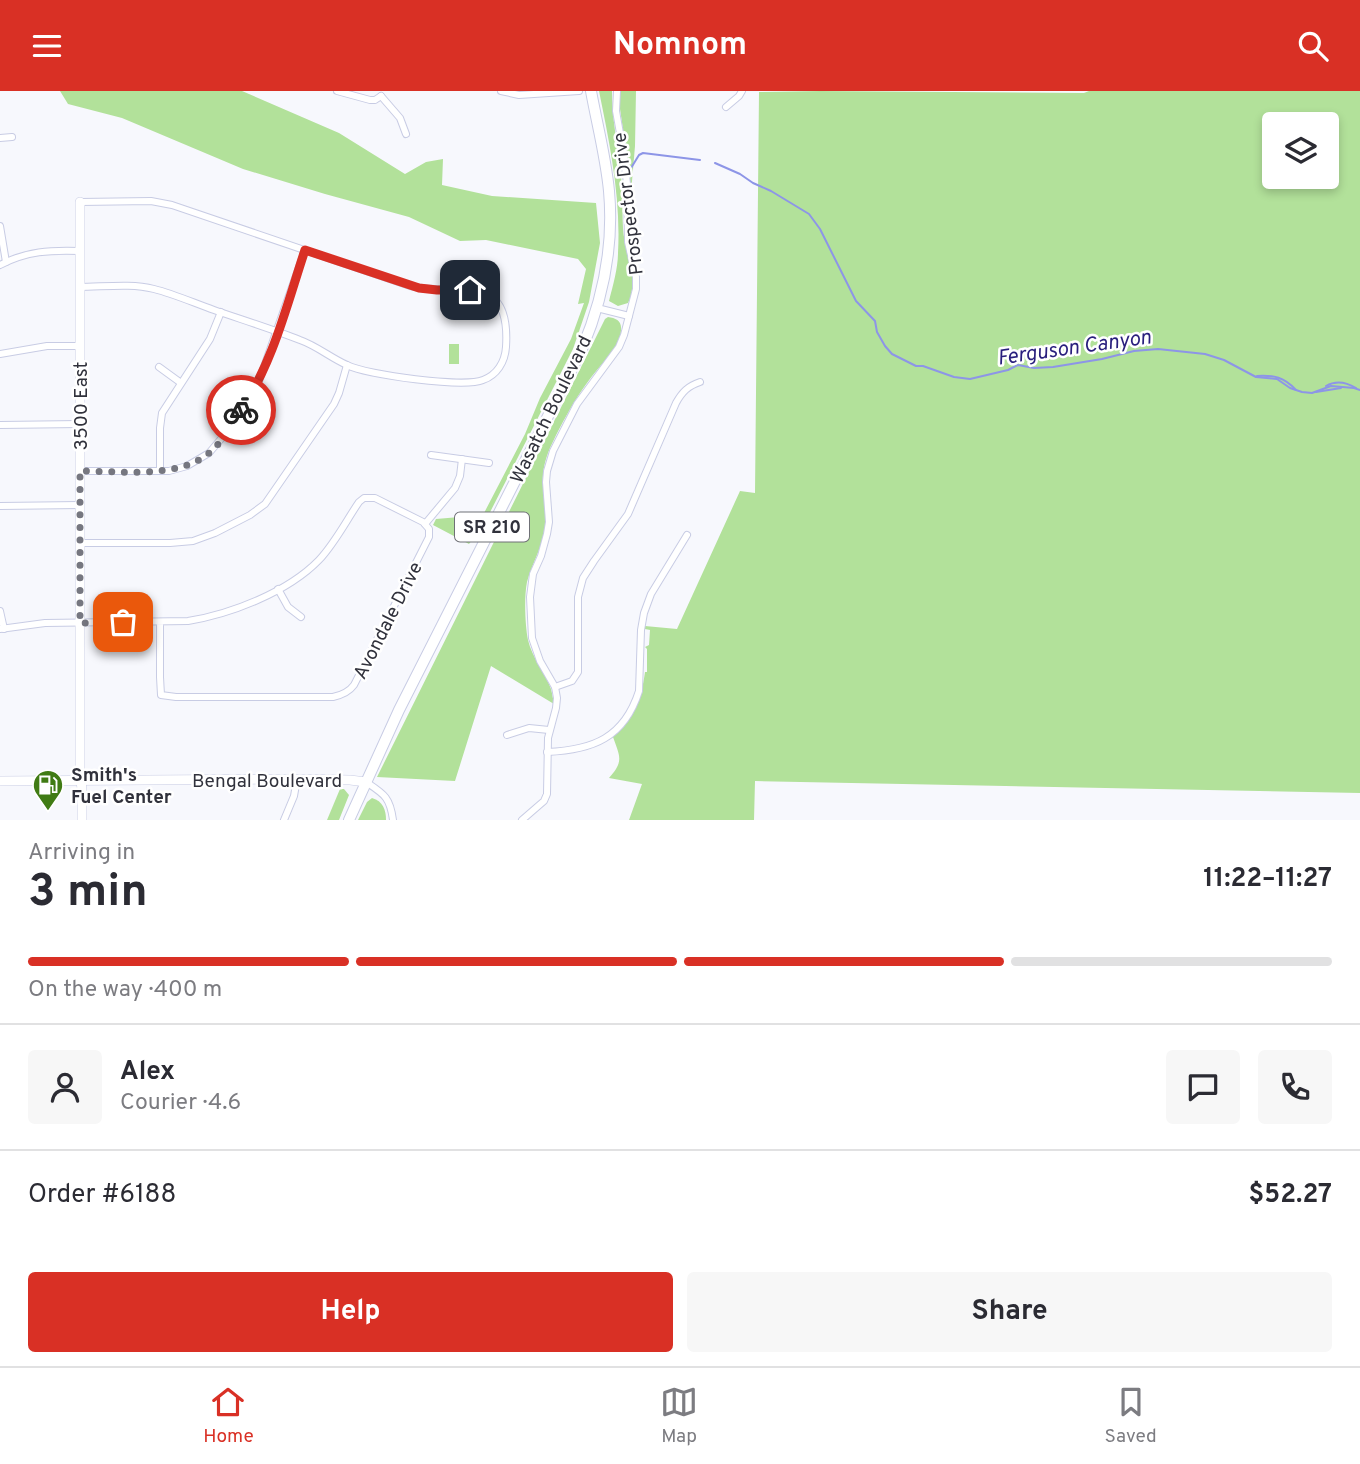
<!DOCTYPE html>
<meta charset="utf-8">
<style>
body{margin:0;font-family:Overpass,sans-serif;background:#f7f7f7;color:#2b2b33;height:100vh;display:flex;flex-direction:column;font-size:26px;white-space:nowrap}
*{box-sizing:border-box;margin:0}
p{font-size:23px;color:#7c7c81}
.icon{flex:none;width:38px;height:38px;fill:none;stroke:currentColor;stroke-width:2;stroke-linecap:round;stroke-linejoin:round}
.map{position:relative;height:729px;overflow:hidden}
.drawer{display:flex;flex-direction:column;background:#fff;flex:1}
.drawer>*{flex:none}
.controls{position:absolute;left:1262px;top:21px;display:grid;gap:14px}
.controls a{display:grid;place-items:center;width:77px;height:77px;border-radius:7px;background:#fff;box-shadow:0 4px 10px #0003;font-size:35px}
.pin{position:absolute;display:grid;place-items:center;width:60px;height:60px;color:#fff;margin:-30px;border-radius:14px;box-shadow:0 4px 10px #0006}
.courier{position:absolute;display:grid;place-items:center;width:70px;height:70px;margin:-35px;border:5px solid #d93025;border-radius:50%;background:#fff;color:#222;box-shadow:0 2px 9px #0007}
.head em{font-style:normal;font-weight:700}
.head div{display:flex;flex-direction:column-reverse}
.head{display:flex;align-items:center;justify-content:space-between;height:119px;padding:0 28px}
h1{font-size:46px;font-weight:700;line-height:52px}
.bar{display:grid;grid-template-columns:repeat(4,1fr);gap:10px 7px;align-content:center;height:84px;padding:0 28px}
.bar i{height:9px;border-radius:5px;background:#e1e1e2}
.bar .current{background:#d93025}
.bar p{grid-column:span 4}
.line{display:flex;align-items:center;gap:18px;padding:0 28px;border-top:2px solid #e1e1e2}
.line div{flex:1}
.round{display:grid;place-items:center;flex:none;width:74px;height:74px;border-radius:7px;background:#f7f7f7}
.primary-button{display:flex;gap:14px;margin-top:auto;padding:14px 28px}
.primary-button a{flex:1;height:80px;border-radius:7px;background:#d93025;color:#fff;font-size:28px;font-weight:700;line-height:80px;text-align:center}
.primary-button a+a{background:#f7f7f7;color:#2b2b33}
header{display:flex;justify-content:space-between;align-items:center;height:91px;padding:0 28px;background:#d93025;color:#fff;font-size:32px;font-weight:700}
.menu{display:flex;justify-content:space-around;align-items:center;height:98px;border-top:2px solid #e1e1e2;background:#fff;font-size:19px;color:#7c7c81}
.menu a{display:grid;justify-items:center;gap:4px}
.menu .current{color:#d93025}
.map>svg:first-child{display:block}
</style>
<header><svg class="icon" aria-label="menu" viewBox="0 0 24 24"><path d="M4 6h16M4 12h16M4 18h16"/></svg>Nomnom<svg class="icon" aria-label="search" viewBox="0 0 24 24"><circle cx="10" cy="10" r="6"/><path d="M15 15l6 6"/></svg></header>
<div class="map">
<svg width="1360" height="729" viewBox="0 0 1360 729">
<rect width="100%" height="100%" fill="#f7f8fd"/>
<!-- green -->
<g fill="#b2e19a" fill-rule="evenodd">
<polygon points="60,0 242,0 339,42 405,83 426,71 443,68 442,94 492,105 596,112 600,152 589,211 573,258 483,435 469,453 433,434 436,428 483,424 525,343 540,307 571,248 584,212 578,213 586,178 578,168 486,149 460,150 409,126 325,103 243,78 122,27 68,13"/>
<path d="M599 0H612C612 26 617 51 620 76 623 97 622 117 623 137 624 160 640 190 628 212L618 215 609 210C613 194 618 177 618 162 621 107 610 54 599 0Z"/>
<polygon points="620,0 636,0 635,55 631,102 629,80 619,11"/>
<path d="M820 0 1084 2 1089 0H1360V702L755 690 754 729H629L642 693 609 687C624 670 620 666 613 646 634 626 641 610 645 581H647V558L645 556 649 554 650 539 645 538V535L677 538 740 400 755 402 759 1ZM1274 33H1326V86H1274Z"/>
<path d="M608 226C616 227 622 230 621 239 621 256 606 268 597 279 590 287 584 296 578 305 568 321 558 339 550 357 536 390 547 404 545 435 543 456 532 472 527 491 524 506 525 534 528 549 532 567 545 581 551 598 552 602 553 608 554 613L491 575 455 690 377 686 605 228Z"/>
<rect x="449" y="253" width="10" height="20"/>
<polygon points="340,698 344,698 349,704 339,729 327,729"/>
<path d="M372 707C383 710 386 719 386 729H358L367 711Z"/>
</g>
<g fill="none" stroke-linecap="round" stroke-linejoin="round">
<!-- stream -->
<g stroke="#8d95e7" stroke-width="2">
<polyline points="715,72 740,83 753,92 771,100 809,123 820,138 856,210 875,230 877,241 885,255 892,263 916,275 923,275 954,286 970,288 1008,279 1018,274 1034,277 1053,276 1102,268 1134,260 1158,258 1205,263 1224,269 1256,286 1277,288 1290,297 1302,301 1312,302 1331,295 1354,297 1360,299"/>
<polyline points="631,77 639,64 643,62 700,69"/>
<path d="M1257 285C1274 284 1284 286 1296 299"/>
<path d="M1326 295C1336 289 1346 291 1356 297"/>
<polyline points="1316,301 1341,297"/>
</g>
<!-- street casing -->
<g stroke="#c8cce4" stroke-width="8">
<g id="street">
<polyline points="337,0 370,9 375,9 381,5"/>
<polyline points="501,0 519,4 579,0"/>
<polyline points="381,5 400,27 406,43"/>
<polyline points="726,16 739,5 742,0"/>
<polyline points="0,47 12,46"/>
<polyline points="0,135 6,171"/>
<path d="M0 174C27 160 50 159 80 160"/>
<path d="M79 196C103 196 131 192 154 198 174 203 194 212 214 219 243 229 272 238 300 249 317 255 331 267 347 274 367 284 464 297 483 289 497 284 505 271 506 256 511 178 459 207 410 195L172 114 151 110 80 111"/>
<polyline points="597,217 629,225"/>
<polyline points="0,263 47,255 79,255"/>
<polyline points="159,276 181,292"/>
<polyline points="0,334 80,333"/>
<polyline points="431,364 489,372"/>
<polyline points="80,380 169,380 187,375 209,362 226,342 259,290 305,159"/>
<polyline points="160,380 160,337 162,322 210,248 221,221"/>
<polyline points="0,415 80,414"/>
<polyline points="425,433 455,397 460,385 462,368"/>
<polyline points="80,452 170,452 193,450 215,442 250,424 265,413 334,313 339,302 347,274"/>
<polyline points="278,498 288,516 301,526"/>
<polyline points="0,520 4,538"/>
<path d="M0 538 45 532 188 530C231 523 288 501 319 469 335 452 346 430 359 411L364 407H375L423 431 429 438V446L354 594C349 601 342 604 333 606H176L161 604 160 586V531"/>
<path d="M555 596 572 590 578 581V506L583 487 594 470 628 423 676 312C682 301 688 295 700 291"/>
<polyline points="507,644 529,637 549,639"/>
<path d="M547 661C593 659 624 647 639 600L641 539 644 522 651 503 687 444"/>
<path d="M366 691C384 703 390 706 393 729"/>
<polyline points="284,729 294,705 297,688"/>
<polyline points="522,729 544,710 547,703 548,647 556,617 557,607 555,596 540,570 532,547 530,506 533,483 541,465 547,443 549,431 546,391 547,380 553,360 577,313 619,256 624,244 636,198 636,186 628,151 627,93 623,59 616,20 617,0"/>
</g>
</g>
<!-- secondary casing -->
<g stroke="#c8cce4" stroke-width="10">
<g id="secondary">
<polyline points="80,111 80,678 82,699 82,729"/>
<polyline points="0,690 297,688 350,689 366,691"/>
</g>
</g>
<!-- primary casing -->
<g stroke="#c8cce4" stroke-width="12">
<path id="primary" d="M349 729 399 619 582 258C603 208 614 155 609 100 606 67 597 33 591 0"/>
</g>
<!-- street -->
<use href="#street" stroke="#fff" stroke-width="6"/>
<!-- secondary -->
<use href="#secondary" stroke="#fff" stroke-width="9"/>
<!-- primary -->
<use href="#primary" stroke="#fff" stroke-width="10"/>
</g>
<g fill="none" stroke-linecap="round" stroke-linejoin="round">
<!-- done -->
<path stroke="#767780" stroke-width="7" stroke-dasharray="0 12.6" d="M123 531 80 532V380C119 380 177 388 208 363 222 352 231 334 241 319"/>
<!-- route -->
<path stroke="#d93025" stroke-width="9" d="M241 319C273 272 287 213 305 159L419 197 437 199H470"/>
</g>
<!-- icons -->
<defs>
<g id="fuel-pin" transform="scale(1.575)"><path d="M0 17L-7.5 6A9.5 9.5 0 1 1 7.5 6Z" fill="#407b14" stroke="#fff"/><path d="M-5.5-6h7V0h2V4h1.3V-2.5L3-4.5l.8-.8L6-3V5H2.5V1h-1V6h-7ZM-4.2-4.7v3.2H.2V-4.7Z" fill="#fff"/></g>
</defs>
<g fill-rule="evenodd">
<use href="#fuel-pin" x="48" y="694"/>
</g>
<g text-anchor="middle" stroke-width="5" stroke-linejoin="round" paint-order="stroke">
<!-- shield labels -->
<rect fill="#fff" stroke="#6f7076" stroke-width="2" x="455" y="421.5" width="74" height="29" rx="5"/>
<g font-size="18" font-weight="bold" fill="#31323c">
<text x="492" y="442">SR 210</text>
</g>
<!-- street labels -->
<g font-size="19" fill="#31323c" stroke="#fff">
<text transform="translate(627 113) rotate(-97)" y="7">Prospector Drive</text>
<text transform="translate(80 315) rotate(-90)" y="7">3500 East</text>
<text transform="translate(550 318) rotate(-64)" y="7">Wasatch Boulevard</text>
<text transform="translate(387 529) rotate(-63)" y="7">Avondale Drive</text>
<text x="267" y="696">Bengal Boulevard</text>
</g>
<!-- poi labels -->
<g font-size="19" font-weight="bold" fill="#31323c" stroke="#fff" text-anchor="start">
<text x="71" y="690">Smith's<tspan x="71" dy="22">Fuel Center</tspan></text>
</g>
<!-- water labels -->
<g font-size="21" font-style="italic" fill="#291f7d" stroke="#fff">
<text transform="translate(1074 256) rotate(-8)" y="7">Ferguson Canyon</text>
</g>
</g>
</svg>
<div class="controls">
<a><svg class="icon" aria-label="layers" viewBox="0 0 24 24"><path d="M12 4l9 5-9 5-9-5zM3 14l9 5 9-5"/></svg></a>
</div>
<div class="pin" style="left:123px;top:531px;background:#ea580c"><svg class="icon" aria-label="bag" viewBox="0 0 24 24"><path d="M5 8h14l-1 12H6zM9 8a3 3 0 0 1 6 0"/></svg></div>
<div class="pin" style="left:470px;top:199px;background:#1f2937"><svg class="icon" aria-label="home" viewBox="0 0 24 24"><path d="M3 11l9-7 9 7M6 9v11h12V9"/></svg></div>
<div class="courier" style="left:241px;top:319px"><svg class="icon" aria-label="bike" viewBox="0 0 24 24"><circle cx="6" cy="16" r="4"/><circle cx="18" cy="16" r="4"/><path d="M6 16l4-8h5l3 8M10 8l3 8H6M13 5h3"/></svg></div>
</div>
<section class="drawer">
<div class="head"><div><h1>3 min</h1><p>Arriving in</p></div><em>11:22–11:27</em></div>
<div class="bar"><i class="current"></i><i class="current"></i><i class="current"></i><i></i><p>On the way · 400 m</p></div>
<div class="line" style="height:126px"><a class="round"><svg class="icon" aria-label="person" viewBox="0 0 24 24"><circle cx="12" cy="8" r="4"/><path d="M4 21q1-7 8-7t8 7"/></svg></a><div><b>Alex</b><p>Courier · 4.6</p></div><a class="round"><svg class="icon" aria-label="chat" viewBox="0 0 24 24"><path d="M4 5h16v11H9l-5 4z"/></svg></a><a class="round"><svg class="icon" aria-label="phone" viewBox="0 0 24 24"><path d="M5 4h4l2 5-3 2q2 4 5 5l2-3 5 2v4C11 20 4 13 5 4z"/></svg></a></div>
<div class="line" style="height:91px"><div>Order #6188</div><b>$52.27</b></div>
<div class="primary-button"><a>Help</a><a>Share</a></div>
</section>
<nav class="menu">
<a class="current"><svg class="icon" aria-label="home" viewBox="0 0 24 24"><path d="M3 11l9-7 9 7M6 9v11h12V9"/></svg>Home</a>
<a><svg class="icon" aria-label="map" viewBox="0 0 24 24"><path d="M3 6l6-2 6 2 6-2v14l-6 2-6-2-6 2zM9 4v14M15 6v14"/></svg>Map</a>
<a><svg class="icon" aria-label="saved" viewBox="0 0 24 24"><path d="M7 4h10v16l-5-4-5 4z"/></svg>Saved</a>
</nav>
